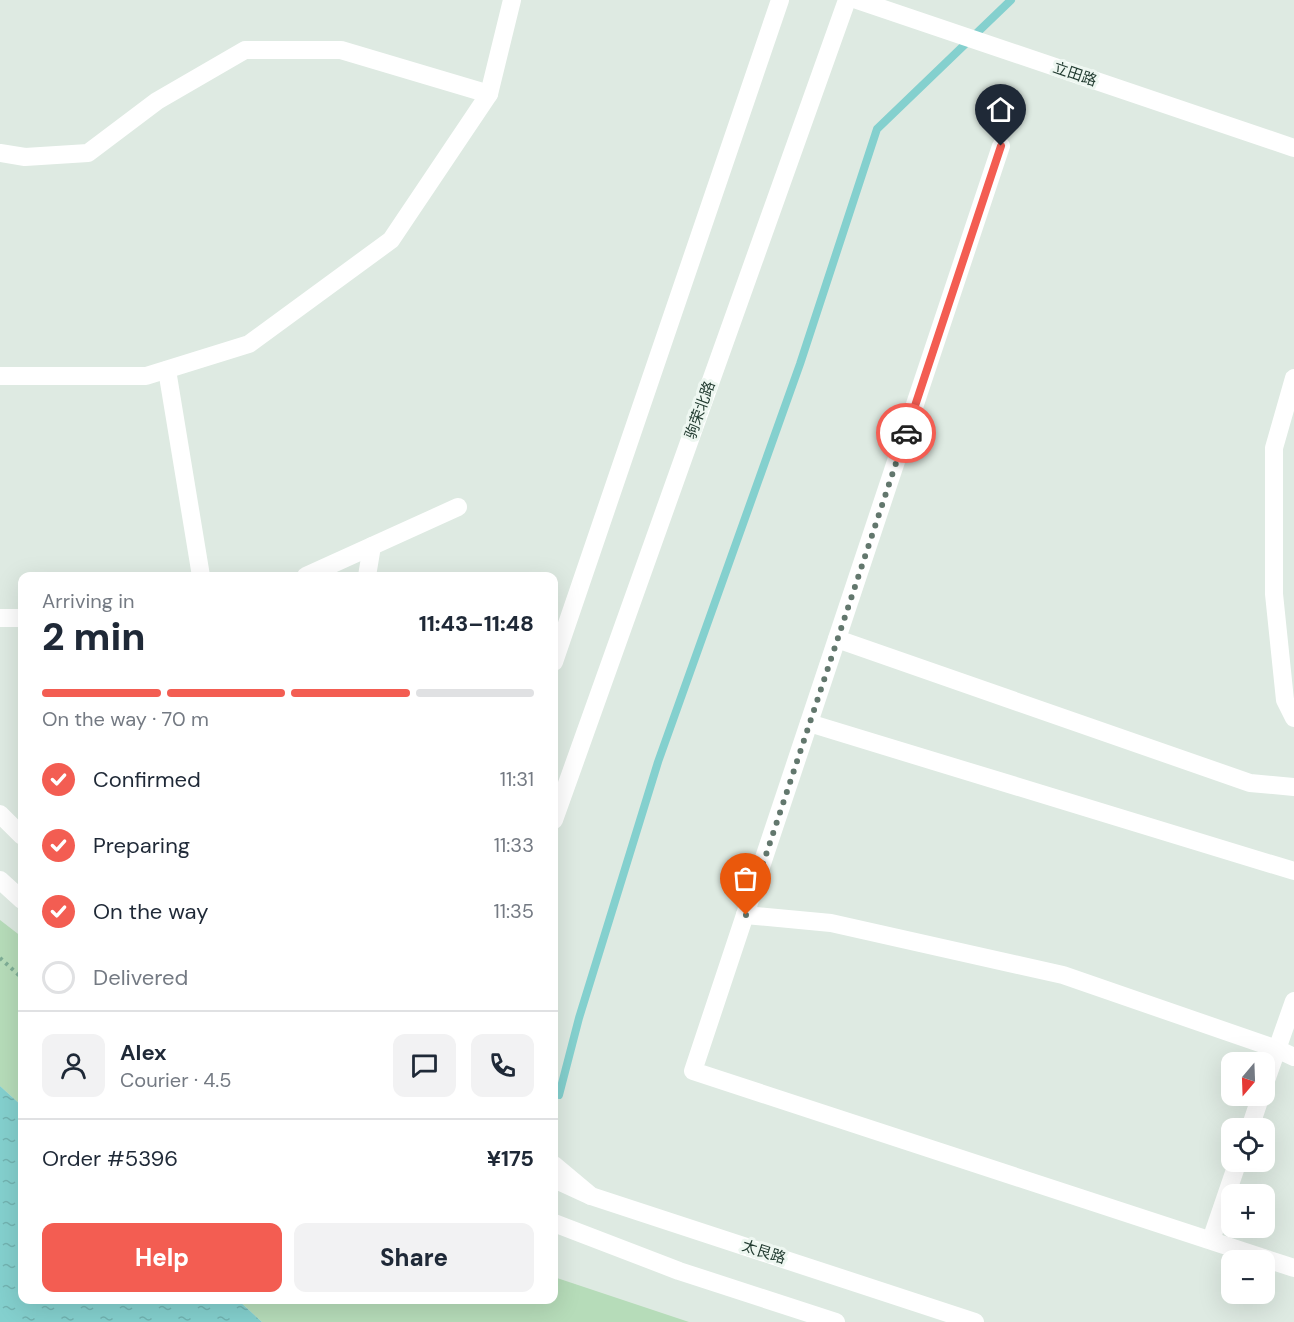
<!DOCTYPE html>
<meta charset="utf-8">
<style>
body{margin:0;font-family:"DM Sans","Noto Sans SC",sans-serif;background:#f2f2f3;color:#1f2937;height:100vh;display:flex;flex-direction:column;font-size:22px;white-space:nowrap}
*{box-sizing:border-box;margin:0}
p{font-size:20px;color:#747a83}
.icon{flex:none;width:33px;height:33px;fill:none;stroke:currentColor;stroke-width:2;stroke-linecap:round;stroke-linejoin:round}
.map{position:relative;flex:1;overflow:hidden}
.drawer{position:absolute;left:18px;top:572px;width:540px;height:732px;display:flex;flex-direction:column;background:#fff;border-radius:12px;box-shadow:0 6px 24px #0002}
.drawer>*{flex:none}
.needle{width:39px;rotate:199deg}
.buttons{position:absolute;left:1221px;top:1052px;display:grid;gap:12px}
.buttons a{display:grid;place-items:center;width:54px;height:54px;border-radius:12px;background:#fff;box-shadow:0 6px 24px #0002;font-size:30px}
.pin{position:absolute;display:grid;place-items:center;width:51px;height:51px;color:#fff;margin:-62px -26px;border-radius:50% 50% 50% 0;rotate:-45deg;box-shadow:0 0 6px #0007}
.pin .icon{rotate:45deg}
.courier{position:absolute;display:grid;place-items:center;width:60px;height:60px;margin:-30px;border:4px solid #f35d52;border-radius:50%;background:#fff;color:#222;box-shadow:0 2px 8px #0007}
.head em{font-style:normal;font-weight:800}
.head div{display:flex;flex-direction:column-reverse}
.head{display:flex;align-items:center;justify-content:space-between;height:102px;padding:0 24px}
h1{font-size:39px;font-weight:800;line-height:45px}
.bar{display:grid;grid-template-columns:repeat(4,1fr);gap:9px 6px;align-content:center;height:72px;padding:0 24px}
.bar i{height:8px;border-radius:4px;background:#e0e1e3}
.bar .current{background:#f35d52}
.bar p{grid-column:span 4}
.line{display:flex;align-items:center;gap:15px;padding:0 24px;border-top:2px solid #e0e1e3}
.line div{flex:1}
.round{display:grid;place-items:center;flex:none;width:63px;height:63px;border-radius:12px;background:#f2f2f3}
ol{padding:0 24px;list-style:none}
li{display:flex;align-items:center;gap:18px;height:66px}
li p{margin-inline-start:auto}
li .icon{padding:6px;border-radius:50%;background:#f35d52;color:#fff;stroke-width:4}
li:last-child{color:#747a83}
li i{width:33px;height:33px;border:3px solid #e0e1e3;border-radius:50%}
.cta{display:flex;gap:12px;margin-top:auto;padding:12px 24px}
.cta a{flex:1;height:69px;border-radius:12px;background:#f35d52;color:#fff;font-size:24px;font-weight:800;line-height:69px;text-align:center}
.cta a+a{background:#f2f2f3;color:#1f2937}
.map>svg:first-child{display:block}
</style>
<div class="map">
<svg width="1294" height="1322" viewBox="0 0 1294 1322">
<defs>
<pattern id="water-ripples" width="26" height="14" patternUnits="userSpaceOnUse" patternTransform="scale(1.5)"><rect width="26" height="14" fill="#84d0ce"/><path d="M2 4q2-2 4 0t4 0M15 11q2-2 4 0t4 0" fill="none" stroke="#72b3b1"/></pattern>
</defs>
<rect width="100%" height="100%" fill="#deeae2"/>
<!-- green -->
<g fill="#b6dcb9">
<polygon points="0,920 22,937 22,1106 0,1086"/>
<polygon points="554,1277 689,1322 262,1322 237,1299 554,1299"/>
</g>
<!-- water -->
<polygon fill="url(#water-ripples)" points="0,1086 22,1106 22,1299 237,1299 262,1322 0,1322"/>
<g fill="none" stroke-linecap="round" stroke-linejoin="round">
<!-- stream -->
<polyline stroke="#84d0ce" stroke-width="8" points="559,1095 579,1018 658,762 800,364 877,129 1011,0"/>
<!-- path -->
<polyline stroke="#7eae96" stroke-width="4" stroke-dasharray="3 4.5" stroke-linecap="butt" points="0,958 22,978"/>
<!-- minor -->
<g stroke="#fff" stroke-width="18">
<polyline points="1001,146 693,1071 1294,1268"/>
<polyline points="0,153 25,157 88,153 157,101 245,50 341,50 489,94"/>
<polyline points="167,370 201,576"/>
<polyline points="0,376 146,376 249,344 391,240 489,94 512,0"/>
<polyline points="1294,378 1274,448 1274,594 1285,700 1294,718"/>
<polyline points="306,576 458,507"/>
<polyline points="367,576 372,546"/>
<polyline points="0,618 22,618"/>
<polyline points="837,639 1250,783 1294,787"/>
<polyline points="809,723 1294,871"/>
<polyline points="745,915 831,923 1063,975 1277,1049 1294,1057"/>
<polyline points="1264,1086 1294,1001"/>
<polyline points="1250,1128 1261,1095"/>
<polyline points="1211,1240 1238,1161"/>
</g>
<!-- tertiary -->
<g stroke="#fff" stroke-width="18">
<polyline points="857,0 1294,148"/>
<polyline points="554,1179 591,1196 975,1322"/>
<polyline points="554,1223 679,1271 836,1322"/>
</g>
<!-- secondary -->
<g stroke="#fff" stroke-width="18">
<polyline points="554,662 780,0"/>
<polyline points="0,814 22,836"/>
<polyline points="554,820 847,0"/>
<polyline points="0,880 22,900"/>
<polyline points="554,1165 591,1196"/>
</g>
</g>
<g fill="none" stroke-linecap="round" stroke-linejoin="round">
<!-- done -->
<polyline stroke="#62776d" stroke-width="6" stroke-dasharray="0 10.8" points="746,915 906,433"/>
<!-- route -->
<polyline stroke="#f35d52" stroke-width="8" points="906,433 1001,146"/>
</g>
<g text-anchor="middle" stroke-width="6" stroke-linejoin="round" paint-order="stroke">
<!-- street labels -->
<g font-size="15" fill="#1f392e" stroke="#eef7f1">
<text transform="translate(1075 74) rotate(19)" y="5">立田路</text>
<text transform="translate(700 410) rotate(-70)" y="5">驹荣北路</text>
<text transform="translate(764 1252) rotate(18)" y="5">太艮路</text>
</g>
</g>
</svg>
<div class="buttons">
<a><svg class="needle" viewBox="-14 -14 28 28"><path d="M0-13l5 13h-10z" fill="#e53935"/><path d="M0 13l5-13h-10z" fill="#747a83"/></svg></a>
<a><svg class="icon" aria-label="locate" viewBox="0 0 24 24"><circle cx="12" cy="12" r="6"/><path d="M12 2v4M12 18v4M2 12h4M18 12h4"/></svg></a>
<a>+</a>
<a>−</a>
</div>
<div class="pin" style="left:746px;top:915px;background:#ea580c"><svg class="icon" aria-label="bag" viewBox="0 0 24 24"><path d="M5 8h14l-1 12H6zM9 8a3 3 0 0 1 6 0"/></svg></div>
<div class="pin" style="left:1001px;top:146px;background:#1f2937"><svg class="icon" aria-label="home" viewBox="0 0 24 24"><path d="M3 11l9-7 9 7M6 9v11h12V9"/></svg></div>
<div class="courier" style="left:906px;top:433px"><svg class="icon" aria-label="car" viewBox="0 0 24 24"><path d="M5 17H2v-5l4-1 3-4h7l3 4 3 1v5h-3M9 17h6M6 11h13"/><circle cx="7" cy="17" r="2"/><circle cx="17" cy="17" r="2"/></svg></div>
<section class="drawer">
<div class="head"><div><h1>2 min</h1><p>Arriving in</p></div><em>11:43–11:48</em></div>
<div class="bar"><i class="current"></i><i class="current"></i><i class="current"></i><i></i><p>On the way · 70 m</p></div>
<ol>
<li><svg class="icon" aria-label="check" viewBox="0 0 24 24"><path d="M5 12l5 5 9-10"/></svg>Confirmed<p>11:31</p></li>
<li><svg class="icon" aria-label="check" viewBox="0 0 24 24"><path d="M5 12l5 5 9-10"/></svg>Preparing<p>11:33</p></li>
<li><svg class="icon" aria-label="check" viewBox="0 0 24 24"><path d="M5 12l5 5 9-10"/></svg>On the way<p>11:35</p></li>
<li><i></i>Delivered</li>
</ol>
<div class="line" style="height:108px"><a class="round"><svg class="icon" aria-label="person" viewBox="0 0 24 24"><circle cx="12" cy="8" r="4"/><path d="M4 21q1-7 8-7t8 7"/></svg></a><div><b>Alex</b><p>Courier · 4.5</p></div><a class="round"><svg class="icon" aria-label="chat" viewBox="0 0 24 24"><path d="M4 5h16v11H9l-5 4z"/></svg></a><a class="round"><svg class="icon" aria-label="phone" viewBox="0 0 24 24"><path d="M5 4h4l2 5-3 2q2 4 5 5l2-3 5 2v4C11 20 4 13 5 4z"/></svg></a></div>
<div class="line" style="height:78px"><div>Order #5396</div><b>¥175</b></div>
<div class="cta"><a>Help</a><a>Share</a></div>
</section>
</div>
